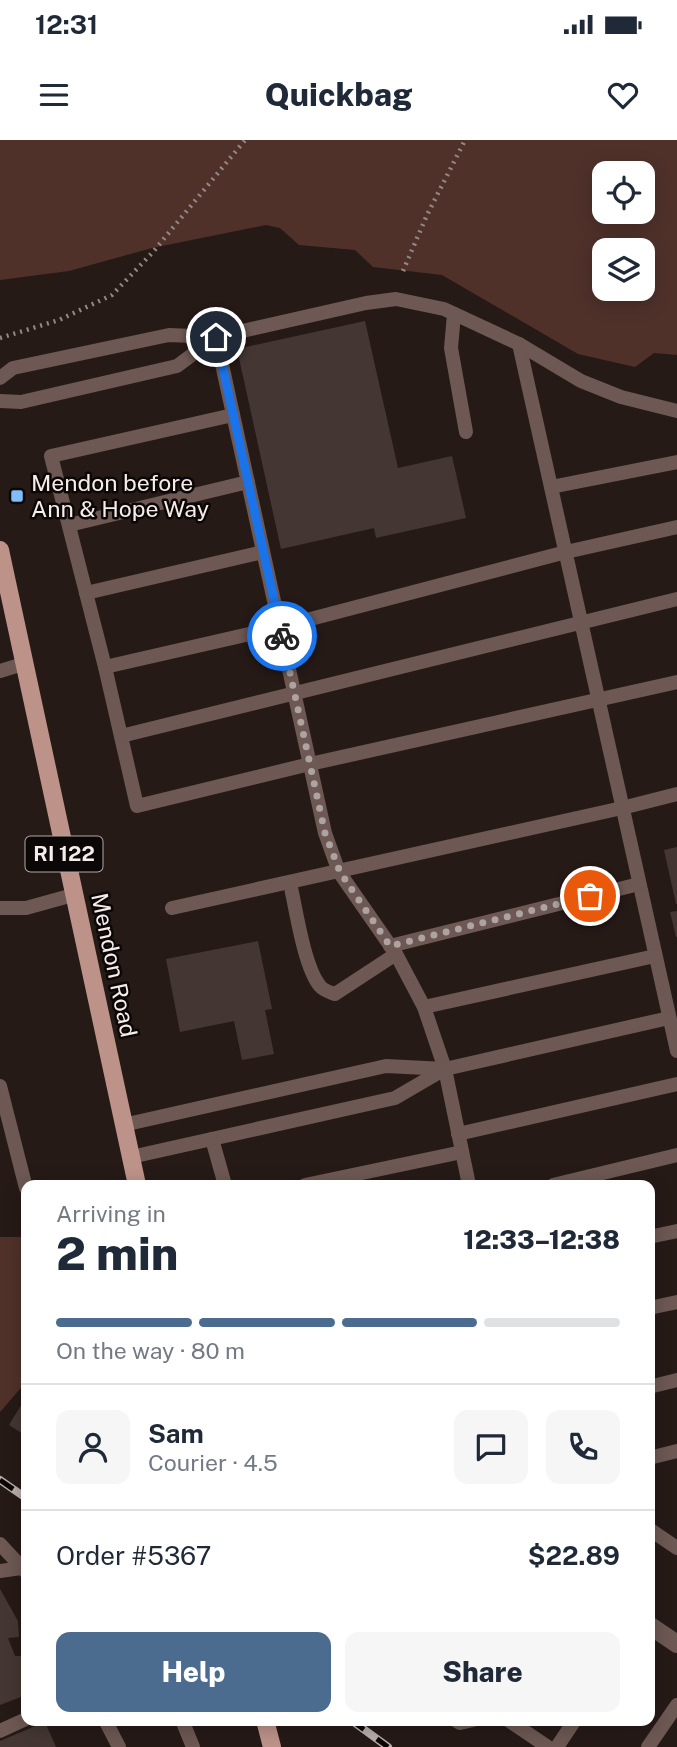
<!DOCTYPE html>
<meta charset="utf-8">
<style>
body{margin:0;font-family:"Public Sans",sans-serif;background:#f6f6f7;color:#1f2937;height:100vh;display:flex;flex-direction:column;font-size:26px;white-space:nowrap}
*{box-sizing:border-box;margin:0}
p{font-size:23px;color:#747a83}
.icon{flex:none;width:38px;height:38px;fill:none;stroke:currentColor;stroke-width:2;stroke-linecap:round;stroke-linejoin:round}
.map{position:relative;flex:1;overflow:hidden}
.sheet{position:absolute;left:21px;top:1040px;width:634px;height:546px;display:flex;flex-direction:column;background:#fff;border-radius:14px;box-shadow:0 4px 18px #0003}
.sheet>*{flex:none}
.buttons{position:absolute;left:592px;top:21px;display:grid;gap:14px}
.buttons a{display:grid;place-items:center;width:63px;height:63px;border-radius:14px;background:#fff;box-shadow:0 4px 18px #0003;font-size:35px}
.pin{position:absolute;display:grid;place-items:center;width:60px;height:60px;color:#fff;margin:-30px;border:4px solid #fff;border-radius:50%;box-shadow:0 2px 7px #0007}
.courier{position:absolute;display:grid;place-items:center;width:70px;height:70px;margin:-35px;border:5px solid #1a73e8;border-radius:50%;background:#fff;color:#222;box-shadow:0 2px 9px #0007}
.overview em{font-style:normal;font-weight:800}
.overview div{display:flex;flex-direction:column-reverse}
.overview{display:flex;align-items:center;justify-content:space-between;height:119px;padding:0 35px}
h1{font-size:46px;font-weight:800;line-height:52px}
.bar{display:grid;grid-template-columns:repeat(4,1fr);gap:10px 7px;align-content:center;height:84px;padding:0 35px}
.bar i{height:9px;border-radius:5px;background:#e0e1e3}
.bar .on{background:#4b6c8f}
.bar p{grid-column:span 4}
.line{display:flex;align-items:center;gap:18px;padding:0 35px;border-top:2px solid #e0e1e3}
.line div{flex:1}
.round{display:grid;place-items:center;flex:none;width:74px;height:74px;border-radius:14px;background:#f6f6f7}
.action{display:flex;gap:14px;margin-top:auto;padding:14px 35px}
.action a{flex:1;height:80px;border-radius:14px;background:#4b6c8f;color:#fff;font-size:28px;font-weight:800;line-height:80px;text-align:center}
.action a+a{background:#f6f6f7;color:#1f2937}
.status{display:flex;justify-content:space-between;align-items:center;height:49px;padding:0 35px;background:#fff;direction:ltr}
.status svg{height:19px;fill:currentColor}
header{display:flex;justify-content:space-between;align-items:center;height:91px;padding:0 35px;background:#fff;font-size:32px;font-weight:800}
.map>svg:first-child{display:block}
</style>
<div class="status"><b>12:31</b><svg viewBox="0 0 49 12"><path d="M0 12V9h3v3zM5 12V6h3v6zM10 12V3h3v9zM15 12V0h3v12zM26 1h20v11H26zM47 4h2v5h-2z"/></svg></div>
<header><svg class="icon" aria-label="menu" viewBox="0 0 24 24"><path d="M4 6h16M4 12h16M4 18h16"/></svg>Quickbag<svg class="icon" aria-label="heart" viewBox="0 0 24 24"><path d="M12 20l-8-8c-3-5 5-10 8-4 3-6 11-1 8 4z"/></svg></header>
<div class="map">
<svg width="677" height="1607" viewBox="0 0 677 1607">
<rect width="100%" height="100%" fill="#261a17"/>
<!-- green -->
<g fill="#4f312a" fill-rule="evenodd">
<path d="M0 0H677V215L654 213 635 227 578 214 442 135 373 127 355 110 299 105 280 88 266 85 152 108 69 131 0 140ZM604 33H642V72H604ZM604 110H642V149H604Z"/>
<polygon points="0,1097 26,1097 26,1242 0,1272"/>
</g>
<!-- building -->
<g fill="#443733">
<polygon points="365,181 398,328 452,316 466,378 376,398 374,388 281,409 237,209"/>
<polygon points="677,707 677,764 676,764 664,710"/>
<polygon points="677,771 677,797 676,797 670,772"/>
<polygon points="258,801 272,869 265,870 274,914 242,920 234,881 180,892 166,819"/>
<polygon points="26,1257 26,1296 9,1285"/>
<polygon points="0,1449 18,1481 19,1497 8,1498 15,1516 25,1516 26,1519 26,1530 22,1532 26,1542 26,1555 0,1565"/>
<polygon points="45,1582 56,1607 0,1607 0,1601"/>
</g>
<g fill="none" stroke-linecap="round" stroke-linejoin="round">
<!-- path -->
<g stroke="#938886" stroke-width="4.5" stroke-dasharray="2 5" stroke-linecap="butt">
<polyline points="403,131 427,75 465,0"/>
<polyline points="0,198 59,180 112,155 153,112 245,0"/>
</g>
<!-- service -->
<g stroke="#6d5853" stroke-width="14">
<polyline points="454,174 451,208 466,292"/>
<polyline points="216,197 325,693 339,732 396,814 424,867 445,929 469,1045"/>
<polyline points="519,204 677,911"/>
<polyline points="0,238 13,228 169,195 216,197 366,163 396,159 444,169 519,204 581,241 621,257 677,271"/>
<polyline points="0,261 21,262 177,226 216,197"/>
<polyline points="233,275 51,316 105,527 137,666 310,624 677,542"/>
<polyline points="551,347 677,322"/>
<polyline points="69,385 248,342"/>
<polyline points="86,453 263,412"/>
<polyline points="105,527 280,487 566,412 677,387"/>
<polyline points="0,531 23,524"/>
<polyline points="121,596 677,459"/>
<path d="M290 743C296 769 304 827 320 846 324 851 330 852 335 854L396 814"/>
<polyline points="0,768 26,768 73,755"/>
<polyline points="172,768 622,668 677,654"/>
<polyline points="390,806 639,744"/>
<polyline points="424,867 655,816"/>
<polyline points="0,946 26,1048"/>
<polyline points="123,985 386,926 445,929 669,878"/>
<polyline points="458,994 677,944"/>
<polyline points="212,999 225,1045"/>
<polyline points="131,1017 395,958 443,930"/>
<polyline points="305,1045 462,1012"/>
<polyline points="553,1045 677,1015"/>
<polyline points="649,1097 677,1091"/>
<polyline points="649,1168 677,1162"/>
<polyline points="649,1247 677,1240"/>
<polyline points="649,1318 677,1311"/>
<polyline points="649,1389 677,1408"/>
<polyline points="0,1404 26,1432"/>
<polyline points="0,1431 21,1428"/>
<polyline points="105,1580 119,1607"/>
<polyline points="182,1580 193,1607"/>
<polyline points="455,1580 460,1583 473,1580"/>
<polyline points="508,1580 548,1607"/>
<polyline points="0,1591 26,1579"/>
<polyline points="557,1607 575,1580"/>
<polyline points="648,1607 677,1565"/>
</g>
<!-- minor -->
<polyline stroke="#6d5853" stroke-width="18" points="649,1485 677,1504"/>
<!-- primary -->
<g stroke="#bd9289" stroke-width="18">
<polyline points="0,410 137,1045"/>
<polyline points="265,1580 272,1607"/>
</g>
<!-- rail casing -->
<g stroke="#b8aeac" stroke-width="8">
<g id="rail">
<polyline points="0,1340 26,1358"/>
<polyline points="351,1580 388,1607"/>
</g>
</g>
<!-- rail -->
<use href="#rail" stroke="#0b0706" stroke-width="5" stroke-dasharray="16" stroke-linecap="butt"/>
</g>
<g fill="none" stroke-linecap="round" stroke-linejoin="round">
<!-- done -->
<polyline stroke="#ada3a1" stroke-width="7" stroke-dasharray="0 12.6" points="282,496 325,693 340,732 390,806 590,756"/>
<!-- route -->
<polyline stroke="#1a73e8" stroke-width="9" points="216,197 282,496"/>
</g>
<!-- markers -->
<rect fill="#80bdfa" stroke="#0b0706" stroke-width="2.5" x="10" y="349" width="14" height="14" rx="3.5"/>
<g text-anchor="middle" stroke-width="5" stroke-linejoin="round" paint-order="stroke">
<!-- shield labels -->
<rect fill="#0b0706" stroke="#b0a8a6" stroke-width="2" x="25.5" y="696.5" width="77" height="35" rx="5"/>
<g font-size="21" font-weight="bold" fill="#f6edeb">
<text x="64" y="721">RI 122</text>
</g>
<!-- poi labels -->
<g font-size="23" fill="#f6edeb" stroke="#0b0706" text-anchor="start">
<text x="31" y="351">Mendon before<tspan x="31" dy="26">Ann &amp; Hope Way</tspan></text>
</g>
<!-- street labels -->
<g font-size="23" fill="#f6edeb" stroke="#0b0706">
<text transform="translate(114 825) rotate(78)" y="8">Mendon Road</text>
</g>
</g>
</svg>
<div class="buttons">
<a><svg class="icon" aria-label="locate" viewBox="0 0 24 24"><circle cx="12" cy="12" r="6"/><path d="M12 2v4M12 18v4M2 12h4M18 12h4"/></svg></a>
<a><svg class="icon" aria-label="layers" viewBox="0 0 24 24"><path d="M12 4l9 5-9 5-9-5zM3 14l9 5 9-5"/></svg></a>
</div>
<div class="pin" style="left:590px;top:756px;background:#ea580c"><svg class="icon" aria-label="bag" viewBox="0 0 24 24"><path d="M5 8h14l-1 12H6zM9 8a3 3 0 0 1 6 0"/></svg></div>
<div class="pin" style="left:216px;top:197px;background:#1f2937"><svg class="icon" aria-label="home" viewBox="0 0 24 24"><path d="M3 11l9-7 9 7M6 9v11h12V9"/></svg></div>
<div class="courier" style="left:282px;top:496px"><svg class="icon" aria-label="bike" viewBox="0 0 24 24"><circle cx="6" cy="16" r="4"/><circle cx="18" cy="16" r="4"/><path d="M6 16l4-8h5l3 8M10 8l3 8H6M13 5h3"/></svg></div>
<section class="sheet">
<div class="overview"><div><h1>2 min</h1><p>Arriving in</p></div><em>12:33–12:38</em></div>
<div class="bar"><i class="on"></i><i class="on"></i><i class="on"></i><i></i><p>On the way · 80 m</p></div>
<div class="line" style="height:126px"><a class="round"><svg class="icon" aria-label="person" viewBox="0 0 24 24"><circle cx="12" cy="8" r="4"/><path d="M4 21q1-7 8-7t8 7"/></svg></a><div><b>Sam</b><p>Courier · 4.5</p></div><a class="round"><svg class="icon" aria-label="chat" viewBox="0 0 24 24"><path d="M4 5h16v11H9l-5 4z"/></svg></a><a class="round"><svg class="icon" aria-label="phone" viewBox="0 0 24 24"><path d="M5 4h4l2 5-3 2q2 4 5 5l2-3 5 2v4C11 20 4 13 5 4z"/></svg></a></div>
<div class="line" style="height:91px"><div>Order #5367</div><b>$22.89</b></div>
<div class="action"><a>Help</a><a>Share</a></div>
</section>
</div>
